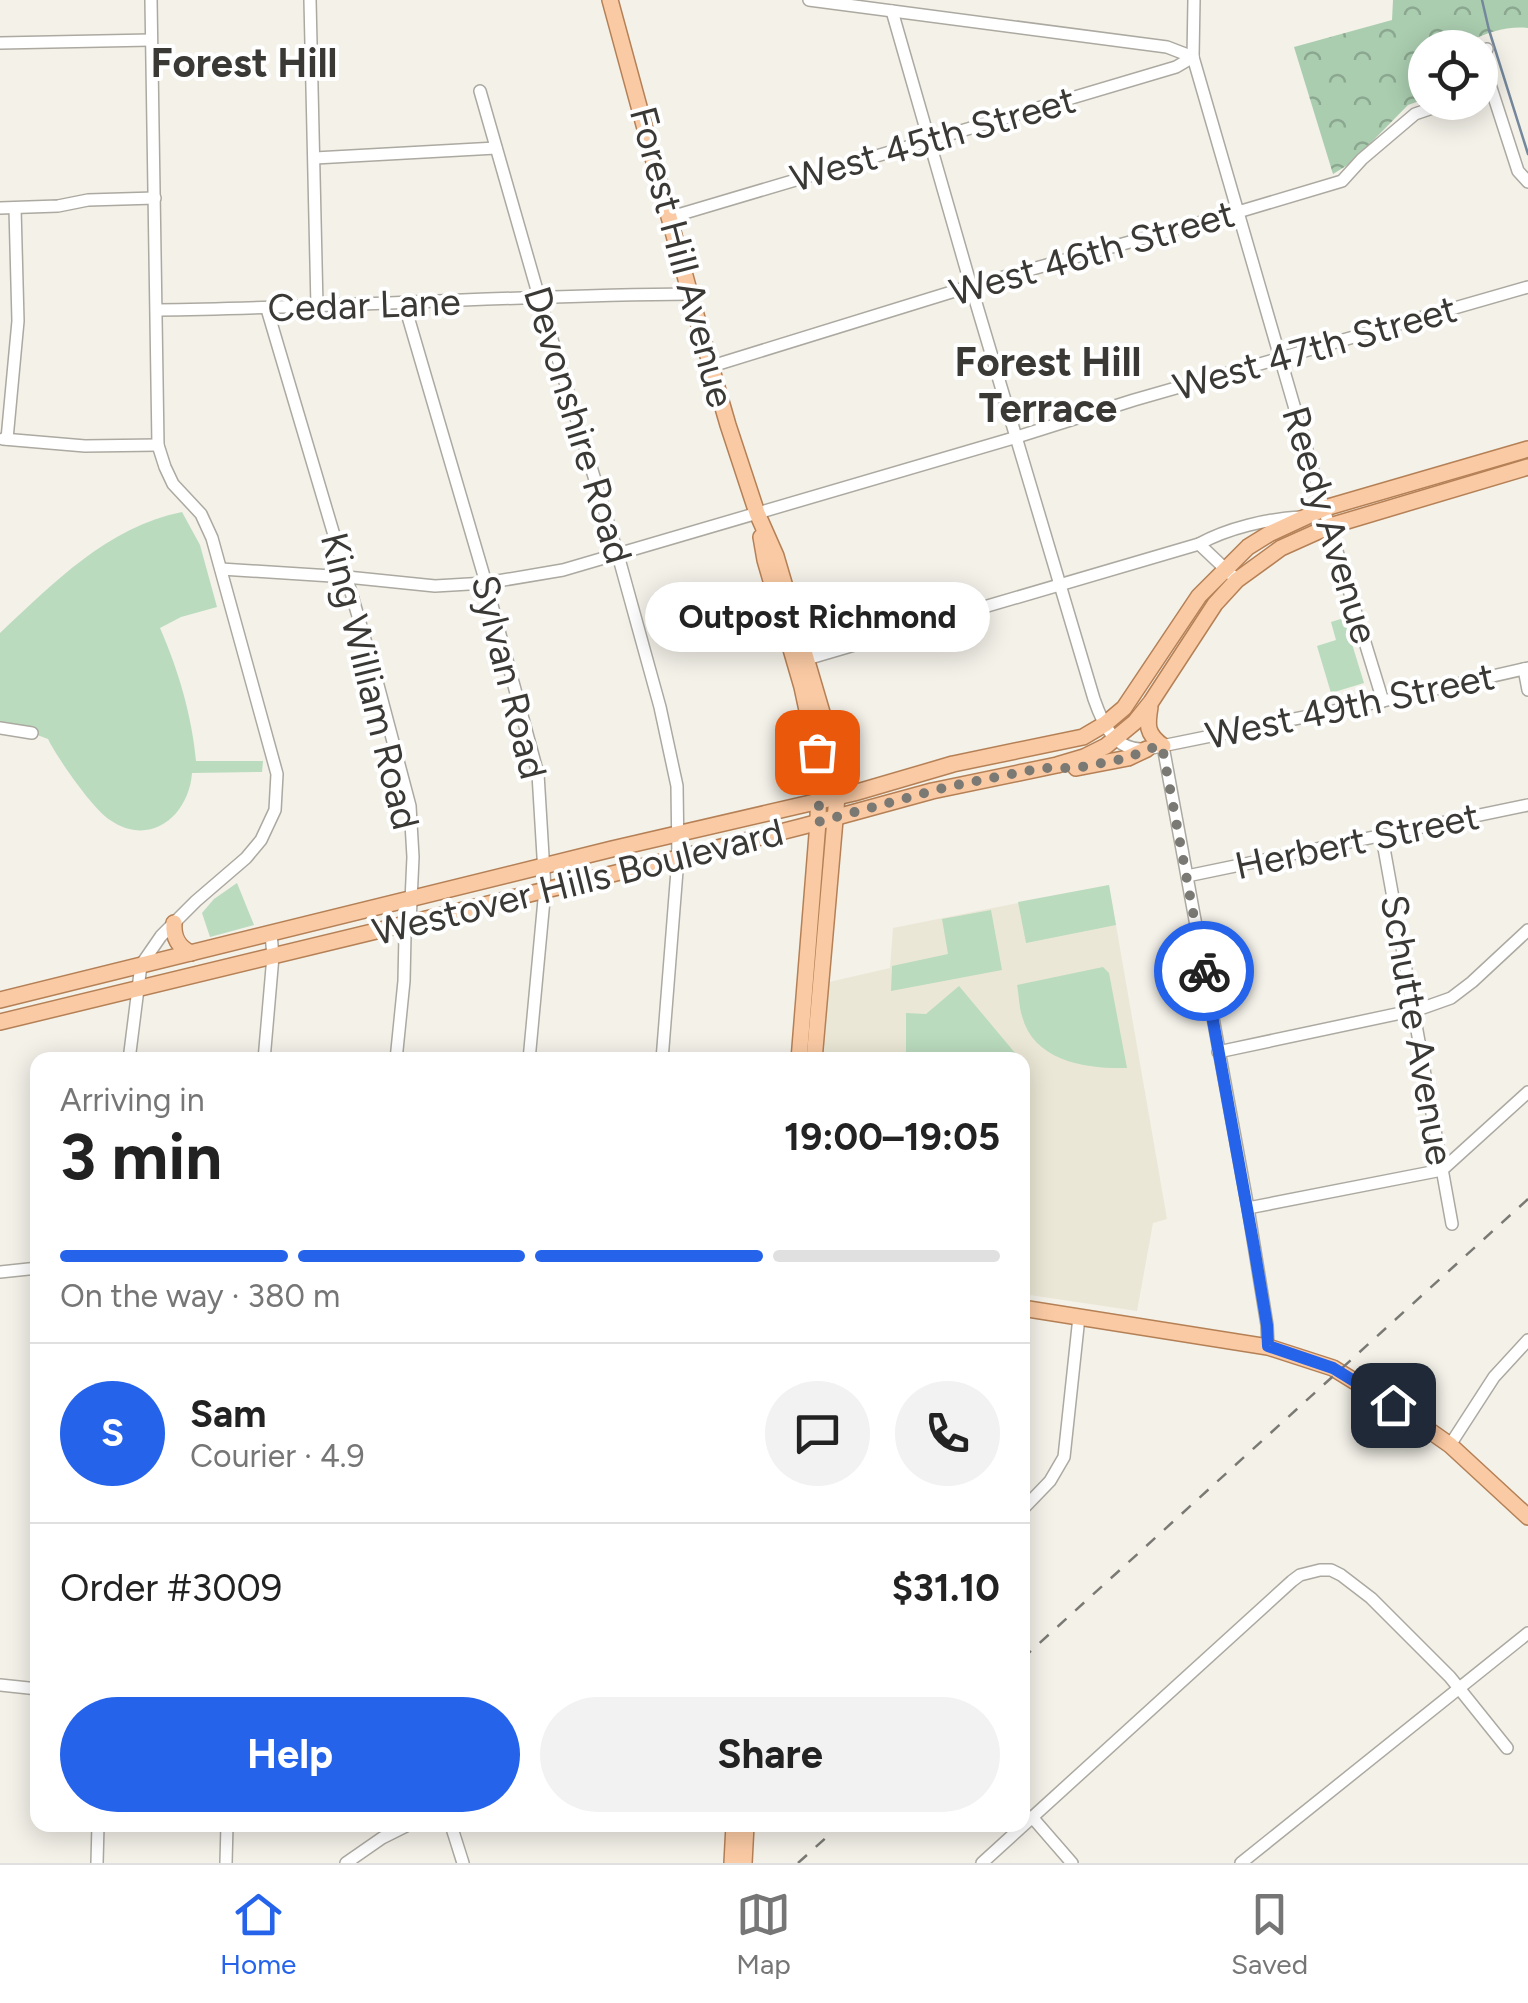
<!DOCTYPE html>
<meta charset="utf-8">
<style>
body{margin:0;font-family:Figtree,sans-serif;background:#f2f2f2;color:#222;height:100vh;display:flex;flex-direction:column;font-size:38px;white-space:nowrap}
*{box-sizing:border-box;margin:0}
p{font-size:32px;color:#767676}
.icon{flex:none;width:55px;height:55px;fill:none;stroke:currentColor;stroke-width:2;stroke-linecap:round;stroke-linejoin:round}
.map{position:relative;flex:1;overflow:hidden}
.side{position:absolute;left:30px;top:1052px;width:1000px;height:780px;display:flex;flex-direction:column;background:#fff;border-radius:20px;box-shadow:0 5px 25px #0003}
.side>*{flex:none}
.controls{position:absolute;left:1408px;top:30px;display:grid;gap:20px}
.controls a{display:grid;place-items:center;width:90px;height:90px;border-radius:50%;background:#fff;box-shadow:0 5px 25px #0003;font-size:50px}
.pin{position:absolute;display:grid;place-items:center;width:85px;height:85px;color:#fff;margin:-42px;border-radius:20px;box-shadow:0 5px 15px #0006}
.courier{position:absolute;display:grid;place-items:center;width:100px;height:100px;margin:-50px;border:8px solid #2563eb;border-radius:50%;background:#fff;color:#222;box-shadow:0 2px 12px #0007}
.bubble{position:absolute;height:70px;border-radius:35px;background:#fff;box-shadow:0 5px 25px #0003;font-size:32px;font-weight:700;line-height:70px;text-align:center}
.headline em{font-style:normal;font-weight:700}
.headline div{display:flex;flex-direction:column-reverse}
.headline{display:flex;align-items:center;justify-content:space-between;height:170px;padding:0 30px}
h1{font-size:65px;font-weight:700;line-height:75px}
.bar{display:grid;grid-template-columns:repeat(4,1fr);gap:15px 10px;align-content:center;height:120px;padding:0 30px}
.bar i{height:12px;border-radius:8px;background:#e0e0e0}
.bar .current{background:#2563eb}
.bar p{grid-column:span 4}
.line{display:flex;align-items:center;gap:25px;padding:0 30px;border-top:2px solid #e0e0e0}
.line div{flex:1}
.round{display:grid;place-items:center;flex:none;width:105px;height:105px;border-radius:52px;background:#f2f2f2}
.cta{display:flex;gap:20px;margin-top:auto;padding:20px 30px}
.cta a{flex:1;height:115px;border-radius:60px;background:#2563eb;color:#fff;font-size:40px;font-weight:700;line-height:115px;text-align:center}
.cta a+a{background:#f2f2f2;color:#222}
.tab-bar{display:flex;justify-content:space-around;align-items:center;height:140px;border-top:2px solid #e0e0e0;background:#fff;font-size:28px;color:#767676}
.tab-bar a{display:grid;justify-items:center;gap:5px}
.tab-bar .current{color:#2563eb}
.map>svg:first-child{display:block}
</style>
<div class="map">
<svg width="1528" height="1863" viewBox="0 0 1528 1863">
<defs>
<pattern id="forest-crowns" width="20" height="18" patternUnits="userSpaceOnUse" patternTransform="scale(2.5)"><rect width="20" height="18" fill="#aacdaf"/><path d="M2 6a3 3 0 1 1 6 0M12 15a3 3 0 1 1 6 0" fill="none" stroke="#8ba78f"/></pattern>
</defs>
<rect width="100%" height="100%" fill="#f3f1e8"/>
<!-- built -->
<polygon fill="#ebe7d6" points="1109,885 1167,1219 1153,1223 1137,1311 1023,1294 1022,1060 822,1060 829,982 890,968 893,928"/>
<!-- forest -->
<path fill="url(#forest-crowns)" d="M1393 0H1528V28C1508 26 1487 32 1469 42L1471 47 1425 48V99L1408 105 1351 163 1333 174 1294 47 1392 20Z"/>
<!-- park -->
<g fill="#badbbe">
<path d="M182 512 200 545 217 607 181 617 160 628C178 669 192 716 196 761H263L262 772 192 773C189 815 151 848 110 820 92 808 58 759 48 739L32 733 0 734V633C54 583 107 527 182 512Z"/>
<polygon points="1344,618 1364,683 1331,693 1317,646 1336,640 1331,622"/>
<polygon points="237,883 254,925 210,937 202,913 214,899"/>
<polygon points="1109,885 1116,925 1026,943 1018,902"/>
<polygon points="991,910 1002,970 891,991 892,966 948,954 942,919"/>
<path d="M1103 967 1109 973 1127 1068C1087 1069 1034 1062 1022 1016 1019 1007 1019 995 1017 985Z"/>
<polygon points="959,986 1021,1060 906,1060 906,1013 926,1014"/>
</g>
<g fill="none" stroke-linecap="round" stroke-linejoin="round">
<!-- stream -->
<polyline stroke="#74879c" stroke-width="2.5" points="1482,0 1489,30 1528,154"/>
<!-- minor casing -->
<g stroke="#aca9a1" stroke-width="14">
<g id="minor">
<polyline points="310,0 317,307"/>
<polyline points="809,0 1167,47 1193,57"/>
<polyline points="1194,0 1193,57 1324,509 1383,701"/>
<path d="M892 11 971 286 1094 699C1103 725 1115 752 1147 749L1383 701 1528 668"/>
<polyline points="0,43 151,40"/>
<polyline points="1487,49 1481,57 1518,171 1528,182"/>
<polyline points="480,91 539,297 618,555 660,707 677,786 678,858 662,1060"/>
<polyline points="315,158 496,148"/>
<polyline points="0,208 58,206 88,200 155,198"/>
<polyline points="671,217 1176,67 1193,57"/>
<polyline points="404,303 486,583 538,774 545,889 529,1060"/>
<polyline points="267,309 374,670 410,806 413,857 410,923 405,935 404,981 396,1060"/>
<path d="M158 310C335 308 512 295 690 294"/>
<polyline points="712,366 971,286 1238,212 1342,181 1362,159 1415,114 1450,102"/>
<polyline points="3,439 85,446 158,445"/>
<polyline points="7,439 18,321 15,208"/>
<polyline points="1199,544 1237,580"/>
<polyline points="221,569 347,577 435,586 486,583 563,570 1017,437 1134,400 1528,287"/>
<path d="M800 661 1199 544C1228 528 1267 519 1300 517"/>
<polyline points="1524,669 1528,690"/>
<polyline points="0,728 32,733"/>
<polyline points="1163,746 1248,1208 1267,1325 1268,1347"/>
<polyline points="1382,837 1452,1224"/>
<polyline points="1187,876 1528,805"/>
<polyline points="1218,1052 1420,1009 1451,998 1472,982 1528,930"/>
<polyline points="129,1060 141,965 161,936 196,901 246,858 261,840 275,810 277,774 212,538 201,514 173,484 165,467 158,445 151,0"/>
<polyline points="264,1060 273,956 271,934"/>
<polyline points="1248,1208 1442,1170 1528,1092"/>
<polyline points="0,1272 38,1268"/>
<polyline points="1450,1445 1494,1377 1528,1340"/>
<polyline points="1022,1510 1050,1481 1064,1457 1079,1317"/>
<polyline points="0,1685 38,1689"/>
<polyline points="1032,1817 1072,1863"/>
<polyline points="451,1825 463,1863"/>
<polyline points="97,1863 98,1825"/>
<polyline points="226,1863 227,1825"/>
<polyline points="346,1863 382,1838 408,1825"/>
<polyline points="982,1863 1292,1581 1300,1575 1320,1570 1331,1570 1341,1575 1371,1598 1450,1677 1507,1748"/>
<polyline points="1241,1863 1528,1633"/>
</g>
</g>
<!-- major casing -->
<g stroke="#b58056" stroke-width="18">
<g id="major">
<polyline points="610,0 690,294 728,425 757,513 776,556 831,743 836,770 837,797 814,1060"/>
<polyline points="761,537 765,560 802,687 819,766 818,822 799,1060"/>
<path d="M1150 707C1147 725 1146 734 1163 746"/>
<polyline points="1076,768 1128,758 1147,749"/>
<path d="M174 923C173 937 178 947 191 953"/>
<polyline points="0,1000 612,849 854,793 953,764 1083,737 1105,724 1124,708 1199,596 1248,547 1269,534 1325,508 1528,449"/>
<polyline points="0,1022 678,858 804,826 932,791 1057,765 1084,757 1106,746 1135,722 1151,702 1215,604 1237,580 1281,548 1330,526 1528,467"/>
<polyline points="1022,1308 1268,1347 1333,1368 1393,1405 1450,1445 1528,1517"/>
<polyline points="732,1863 734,1825"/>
<polyline points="744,1863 746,1825"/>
</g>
</g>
<!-- minor -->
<use href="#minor" stroke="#fff" stroke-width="11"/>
<!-- major -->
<use href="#major" stroke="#facaa4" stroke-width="15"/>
<!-- rail -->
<g stroke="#7a7974" stroke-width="2.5" stroke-dasharray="12 12" stroke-linecap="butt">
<polyline points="1022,1659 1528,1199"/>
<polyline points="798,1863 840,1825"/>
</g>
</g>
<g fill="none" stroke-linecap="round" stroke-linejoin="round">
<!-- done -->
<polyline stroke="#7b7974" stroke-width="10" stroke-dasharray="0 18" points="817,752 820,787 818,822 947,787 1042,768 1076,768 1128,758 1147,749 1162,746 1204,971"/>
<!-- route -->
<polyline stroke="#2563eb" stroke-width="12" points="1204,971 1254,1247 1267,1325 1268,1346 1333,1368 1393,1405"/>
</g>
<g text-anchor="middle" stroke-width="8" stroke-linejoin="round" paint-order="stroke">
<!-- street labels -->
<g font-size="38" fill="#3a3936" stroke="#fff">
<text transform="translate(933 139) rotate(-16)" y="13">West 45th Street</text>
<text transform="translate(1092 253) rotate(-16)" y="13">West 46th Street</text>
<text transform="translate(682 257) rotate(75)" y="13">Forest Hill Avenue</text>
<text transform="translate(364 305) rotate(-2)" y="13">Cedar Lane</text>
<text transform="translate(1315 348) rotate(-16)" y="13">West 47th Street</text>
<text transform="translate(578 425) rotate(73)" y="13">Devonshire Road</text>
<text transform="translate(1330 525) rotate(73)" y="13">Reedy Avenue</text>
<text transform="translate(509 677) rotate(76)" y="13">Sylvan Road</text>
<text transform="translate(370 681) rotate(76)" y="13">King William Road</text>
<text transform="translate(1350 706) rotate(-12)" y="13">West 49th Street</text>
<text transform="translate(1357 841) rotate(-12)" y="13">Herbert Street</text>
<text transform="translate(578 882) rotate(-14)" y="13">Westover Hills Boulevard</text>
<text transform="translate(1417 1030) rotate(80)" y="13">Schutte Avenue</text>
</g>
<!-- neighbourhood labels -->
<g font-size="40" font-weight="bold" fill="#3a3936" stroke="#fff">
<text x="244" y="77">Forest Hill</text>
<text x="1048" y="376">Forest Hill<tspan x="1048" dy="46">Terrace</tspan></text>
</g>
</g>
</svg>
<div class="controls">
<a><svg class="icon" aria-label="locate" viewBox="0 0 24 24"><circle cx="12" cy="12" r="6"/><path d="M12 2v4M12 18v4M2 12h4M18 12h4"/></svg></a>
</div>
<div class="pin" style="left:817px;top:752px;background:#ea580c"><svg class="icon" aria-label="bag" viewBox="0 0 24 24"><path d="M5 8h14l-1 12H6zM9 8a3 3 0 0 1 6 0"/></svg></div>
<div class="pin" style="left:1393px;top:1405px;background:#1f2937"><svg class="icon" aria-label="home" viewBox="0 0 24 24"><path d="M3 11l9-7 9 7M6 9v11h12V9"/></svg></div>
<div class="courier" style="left:1204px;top:971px"><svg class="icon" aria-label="bike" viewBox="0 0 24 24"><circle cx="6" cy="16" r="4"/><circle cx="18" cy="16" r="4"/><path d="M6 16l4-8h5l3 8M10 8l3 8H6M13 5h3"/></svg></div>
<div class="bubble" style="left:645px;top:582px;width:345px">Outpost Richmond</div>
<section class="side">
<div class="headline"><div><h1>3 min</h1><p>Arriving in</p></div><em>19:00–19:05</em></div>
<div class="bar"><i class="current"></i><i class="current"></i><i class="current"></i><i></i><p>On the way · 380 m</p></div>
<div class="line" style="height:180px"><b class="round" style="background:#2563eb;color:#fff">S</b><div><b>Sam</b><p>Courier · 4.9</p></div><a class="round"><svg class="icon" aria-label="chat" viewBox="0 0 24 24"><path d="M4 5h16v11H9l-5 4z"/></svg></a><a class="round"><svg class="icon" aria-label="phone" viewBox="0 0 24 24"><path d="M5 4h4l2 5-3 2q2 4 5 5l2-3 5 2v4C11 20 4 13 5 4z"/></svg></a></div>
<div class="line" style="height:130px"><div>Order #3009</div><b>$31.10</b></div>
<div class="cta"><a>Help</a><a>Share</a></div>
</section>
</div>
<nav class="tab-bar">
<a class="current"><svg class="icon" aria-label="home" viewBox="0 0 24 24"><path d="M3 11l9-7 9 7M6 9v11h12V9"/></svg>Home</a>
<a><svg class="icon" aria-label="map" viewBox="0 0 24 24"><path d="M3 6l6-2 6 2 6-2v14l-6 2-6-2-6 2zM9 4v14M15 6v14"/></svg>Map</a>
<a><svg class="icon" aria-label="saved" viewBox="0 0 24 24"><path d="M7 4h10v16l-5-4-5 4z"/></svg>Saved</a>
</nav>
